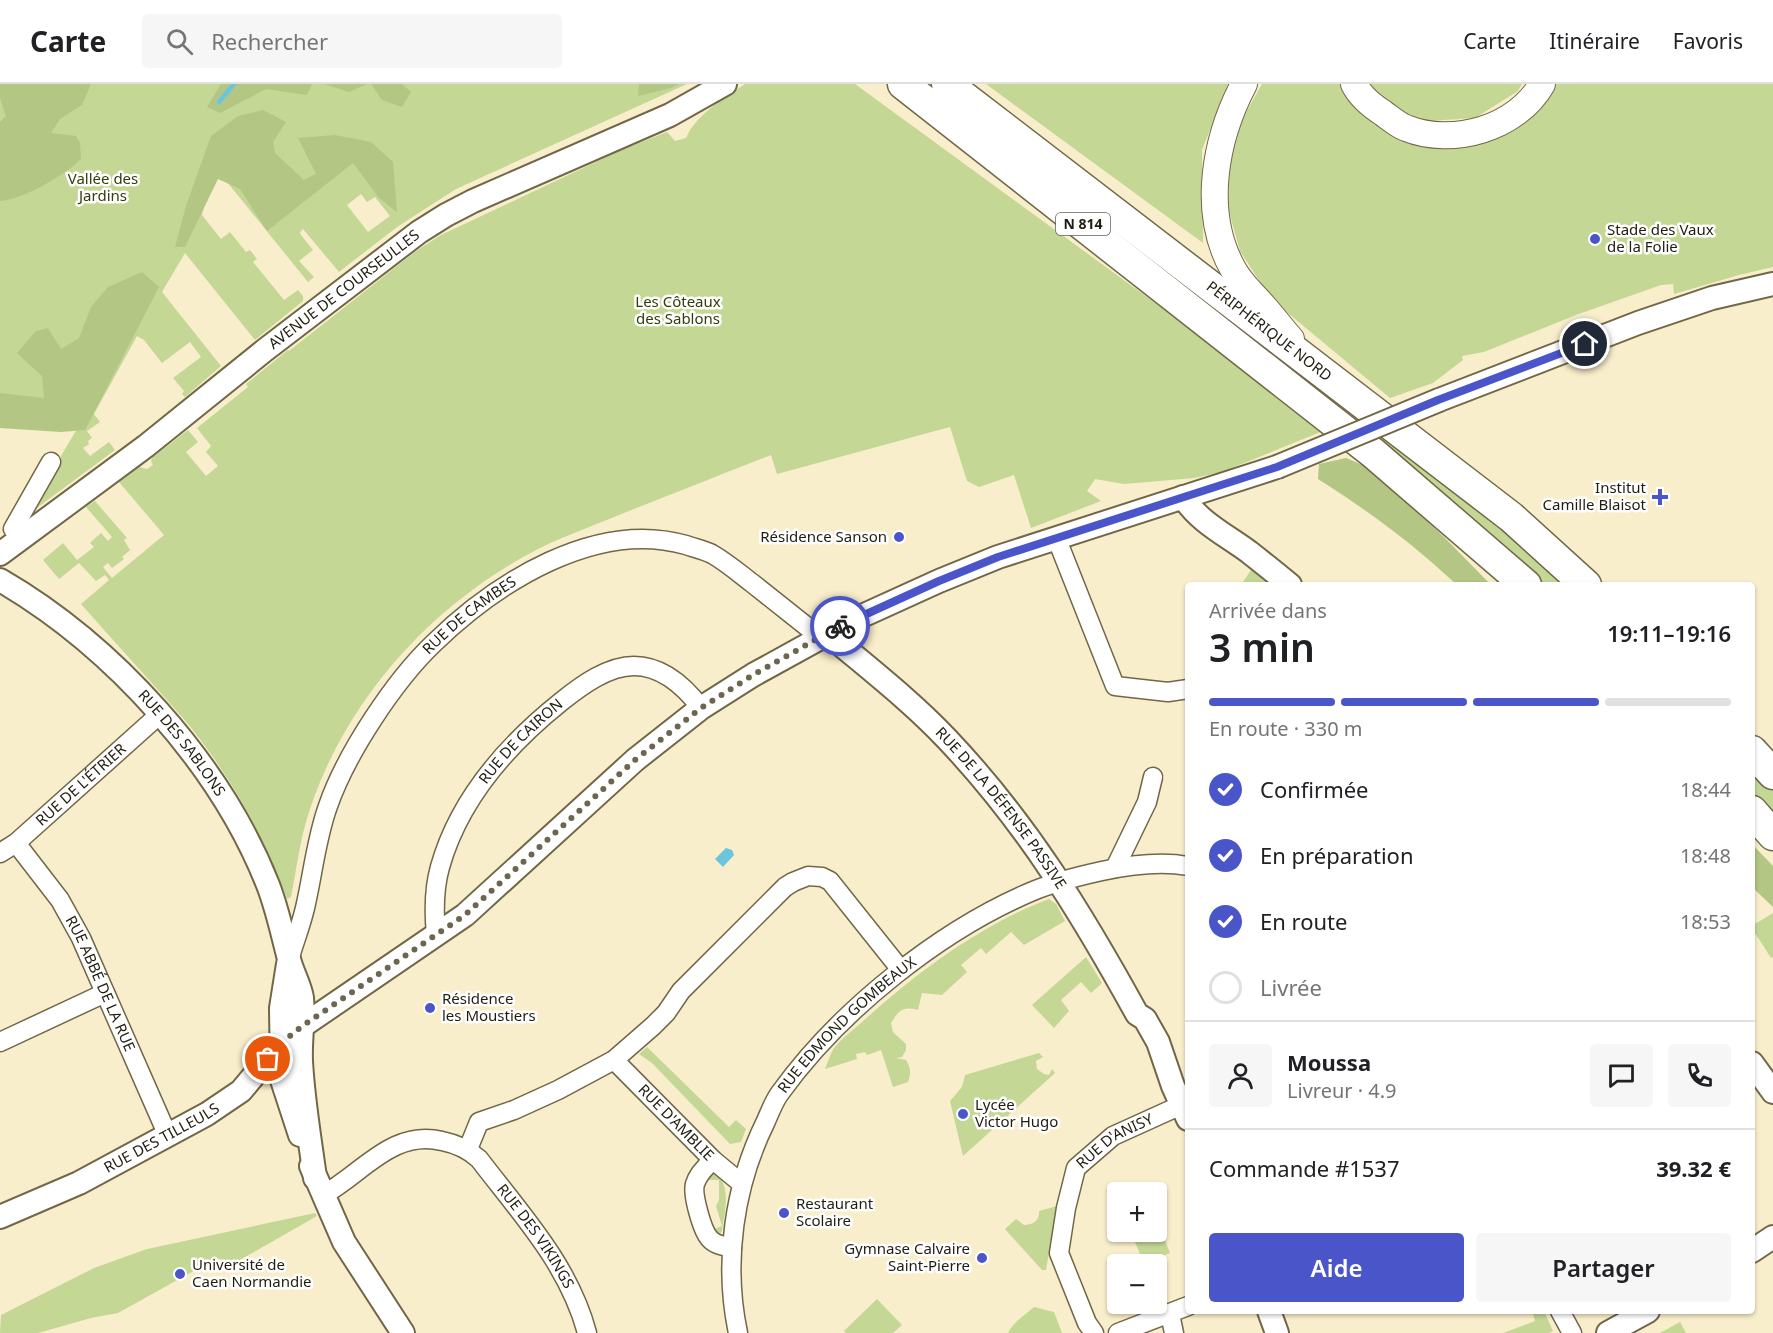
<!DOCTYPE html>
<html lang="fr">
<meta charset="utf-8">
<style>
body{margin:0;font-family:"Noto Sans",sans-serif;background:#f6f6f6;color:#202124;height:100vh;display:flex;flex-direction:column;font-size:22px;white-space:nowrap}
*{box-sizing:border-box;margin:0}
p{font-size:20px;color:#757577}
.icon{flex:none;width:33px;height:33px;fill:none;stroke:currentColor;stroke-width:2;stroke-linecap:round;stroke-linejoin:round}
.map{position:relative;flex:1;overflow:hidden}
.panel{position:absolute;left:1185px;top:498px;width:570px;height:732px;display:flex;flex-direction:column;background:#fff;border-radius:6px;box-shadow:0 2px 4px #0004}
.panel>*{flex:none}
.buttons{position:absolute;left:1107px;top:1098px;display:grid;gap:12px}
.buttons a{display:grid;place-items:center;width:60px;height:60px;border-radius:6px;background:#fff;box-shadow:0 2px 4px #0004;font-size:30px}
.pin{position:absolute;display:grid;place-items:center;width:51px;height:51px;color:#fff;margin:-26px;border:3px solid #fff;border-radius:50%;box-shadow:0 2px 6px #0007}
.courier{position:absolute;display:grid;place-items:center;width:60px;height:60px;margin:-30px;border:4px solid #4b55ca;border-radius:50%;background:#fff;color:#222;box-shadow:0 2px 8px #0007}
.headline em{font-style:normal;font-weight:600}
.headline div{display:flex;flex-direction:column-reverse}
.headline{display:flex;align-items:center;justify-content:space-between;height:102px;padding:0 24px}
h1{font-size:39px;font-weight:600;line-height:45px}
.bar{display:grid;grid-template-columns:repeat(4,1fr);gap:9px 6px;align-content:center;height:72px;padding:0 24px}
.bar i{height:8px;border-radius:4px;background:#e0e0e0}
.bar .current{background:#4b55ca}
.bar p{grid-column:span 4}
.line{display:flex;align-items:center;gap:15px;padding:0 24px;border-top:2px solid #e0e0e0}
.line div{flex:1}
.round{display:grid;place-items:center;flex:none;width:63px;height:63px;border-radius:6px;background:#f6f6f6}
ol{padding:0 24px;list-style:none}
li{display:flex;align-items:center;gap:18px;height:66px}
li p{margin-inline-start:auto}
li .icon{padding:6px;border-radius:50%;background:#4b55ca;color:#fff;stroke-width:4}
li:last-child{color:#757577}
li i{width:33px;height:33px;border:3px solid #e0e0e0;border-radius:50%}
.primary-button{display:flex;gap:12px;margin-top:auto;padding:12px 24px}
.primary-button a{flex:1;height:69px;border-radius:6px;background:#4b55ca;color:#fff;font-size:24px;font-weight:600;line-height:69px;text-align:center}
.primary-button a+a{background:#f6f6f6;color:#202124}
header{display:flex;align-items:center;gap:36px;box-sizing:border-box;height:84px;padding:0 30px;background:#fff;border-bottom:2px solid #e0e0e0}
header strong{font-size:28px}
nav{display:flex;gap:33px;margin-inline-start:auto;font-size:21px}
.search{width:420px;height:54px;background:#f6f6f6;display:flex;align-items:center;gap:15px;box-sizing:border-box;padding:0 21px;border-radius:6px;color:#757577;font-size:22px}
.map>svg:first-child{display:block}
</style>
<header>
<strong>Carte</strong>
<div class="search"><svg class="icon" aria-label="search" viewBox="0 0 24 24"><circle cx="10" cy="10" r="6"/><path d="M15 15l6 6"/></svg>Rechercher</div>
<nav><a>Carte</a><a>Itinéraire</a><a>Favoris</a></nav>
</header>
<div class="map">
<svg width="1773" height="1249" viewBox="0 0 1773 1249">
<rect width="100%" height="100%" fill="#f9eecb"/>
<!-- green -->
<g fill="#c4d795" fill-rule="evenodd">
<path d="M0 0H687L456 105 397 143 339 188 303 145 300 148 301 151 313 166 299 177 314 193 308 198 214 82 202 131 221 155 230 148 246 168 250 166 257 175 253 178 284 216 298 206 303 212V217L255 256 185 169 162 208 221 282 185 313 182 310 184 307 173 294 201 273 190 258 162 279 144 256 137 252 94 330 100 338 87 347 92 354 88 357 89 360 83 364 90 372 109 358 115 366 30 429 28 427 80 340 0 337ZM361 110 367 118 375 113 390 132 368 148 347 121Z"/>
<path d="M745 0H855L1328 345 1222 388 1194 394 1124 400 1095 395 1087 407 1101 417 1031 444 1014 391 979 403 967 397 950 343 777 390 771 371C720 391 669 411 619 431 588 444 555 455 527 471 428 525 346 617 310 725 300 754 297 783 291 813L287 815C264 751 226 684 182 633 149 595 114 558 81 520L109 496 105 491 96 497 79 479 59 495 43 476 63 459 77 476 94 463 90 459 101 449 108 457 112 453 86 423 95 417 127 454 124 456 130 466 122 473 124 475 112 484 108 479 103 483 112 494 164 451 119 398 139 383 147 385 153 381 151 377 153 373 188 346 198 358 186 368 206 392 218 382 206 368 211 362 197 344 248 303 246 300 288 266 289 267 416 167 441 151 619 67 667 48 675 57 686 54C697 29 724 15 745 0Z"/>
<polygon points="986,0 1228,0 1202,66 1203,159"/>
<polygon points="1262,0 1344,0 1383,44 1487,56 1541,24 1552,0 1773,0 1773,183 1739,191 1674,210 1673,200 1661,201 1576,231 1484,268 1462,272 1463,276 1433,299 1390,314 1271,215 1240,167 1228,124 1229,86 1235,48"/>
<polygon points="1363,0 1522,0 1518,7 1475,34 1428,37 1383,20"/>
<polygon points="1333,314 1409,368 1570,501 1541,501 1407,378"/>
<polygon points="1251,486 1268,498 1267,501 1241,501"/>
<polygon points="1752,681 1773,705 1773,740 1752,716"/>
<path d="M1049 815 1056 820 1065 837 1024 861 1011 848 986 870 981 864 961 881 967 888 942 911 922 909 918 926C903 922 899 926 891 939L893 948 906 960V966L902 973 896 974 906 976C911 984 911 990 908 998L893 1003 881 966 867 971 865 968 856 970 857 975 825 985C828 978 830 970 834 964 841 955 853 946 861 939 916 889 980 841 1049 815Z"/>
<polygon points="1773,829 1773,873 1771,874 1755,849 1755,840"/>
<polygon points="1086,873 1102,899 1091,909 1081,898 1061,916 1069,927 1054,944 1032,921"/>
<polygon points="647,963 729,1043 736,1036 746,1045 741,1058 730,1060 652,979 639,970"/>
<polygon points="1039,969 1043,973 1036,977 1037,985 1044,990 1049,991 1052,985 1055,989 963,1072 950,1017 962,1003 965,991"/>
<path d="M711 1089H717C731 1105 725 1127 722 1147L720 1150H717L714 1145 722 1142 716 1122 719 1116V1096H705Z"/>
<path d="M1057 1122 1046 1186H1042L1005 1145 1016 1135 1024 1141C1033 1141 1040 1136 1039 1127Z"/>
<polygon points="315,1129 317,1132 233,1180 217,1174 118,1229 91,1234 38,1249 0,1249 1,1231 94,1184 147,1165"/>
<polygon points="1157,1136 1170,1169 1144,1180 1131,1148 1156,1148"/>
<polygon points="877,1215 902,1241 893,1249 846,1249 844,1247"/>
<path d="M1034 1223 1054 1228 1062 1249H1008C1013 1238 1025 1231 1034 1223Z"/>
<polygon points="1532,1227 1544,1227 1553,1247 1549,1249 1503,1249 1535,1237"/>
<polygon points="1680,1238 1686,1249 1660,1249"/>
</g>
<!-- forest -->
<g fill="#b3c683">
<path d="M0 0H91L82 21 60 35 51 49 76 52 80 59 81 75C65 91 22 116 0 117V38L6 32 0 14Z"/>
<polygon points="221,0 312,0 307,11 266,5 220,29 207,23"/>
<polygon points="324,0 367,0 349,8"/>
<polygon points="371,0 402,0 411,8 402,23 382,16"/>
<polygon points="639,0 679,0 671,4 638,12"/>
<polygon points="263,26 286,38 273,58 275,69 304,96 316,90 298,54 335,51 371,58 393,78 397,128 379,114 353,79 267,147 240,105 218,95 185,163 175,163 186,122 211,52 238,32"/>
<polygon points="142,188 159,203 85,346 61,348 0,344 0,309 44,314 42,292 17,269 36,247 48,244 61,265 79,254 91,223 108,203"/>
<path d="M1346 374 1372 385 1444 453 1491 501H1457C1412 459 1370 428 1318 395L1319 380Z"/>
<polygon points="1752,760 1773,782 1773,823 1752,803"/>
</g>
<!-- water -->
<polygon fill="#6bc5dc" points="726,764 732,766 734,771 723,783 715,775"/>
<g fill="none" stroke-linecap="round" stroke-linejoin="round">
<!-- stream -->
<polyline stroke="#6bc5dc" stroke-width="4.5" points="219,18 234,0"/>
<!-- minor casing -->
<g stroke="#716748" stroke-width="21">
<g id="minor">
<polyline points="13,445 51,378"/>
<polyline points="1056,453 1115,602 1168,608 1188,605"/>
<path id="s1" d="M16 759 60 816 81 854 168 1052"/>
<path id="s2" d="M0 769 16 759 160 630"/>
<polyline points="1115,784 1147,718 1153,693"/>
<path id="s3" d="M436 851C434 830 434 804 440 783 459 715 508 660 562 617 582 601 608 582 634 582 663 582 685 603 701 624"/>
<path id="s4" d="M289 876C294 859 301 841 305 824 313 790 316 755 328 722 346 670 394 597 434 559 497 498 596 435 686 461 694 464 704 466 712 470 726 478 739 489 752 499 775 517 797 535 820 553"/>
<polyline points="0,958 105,909"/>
<path id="s5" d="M614 976 713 1076 741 1099"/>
<polyline points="468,1065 479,1038 514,1026 558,1006 614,976 653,942 666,929 681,907 785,803 793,798 808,792 822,793 830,797 901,886"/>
<path d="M713 1076C705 1083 698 1090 695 1100 692 1110 702 1147 710 1155 715 1161 725 1162 732 1164"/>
<path id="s6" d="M323 1111C362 1090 392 1045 442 1057 457 1060 468 1065 479 1075 521 1130 569 1181 587 1249"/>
<polyline points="1560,1227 1572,1249"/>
<polyline points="1170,1230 1174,1249"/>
<path id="s7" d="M738 1249C723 1178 734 1102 766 1037 770 1028 774 1017 780 1009 839 927 940 846 1033 807 1055 798 1079 792 1102 787 1130 781 1160 777 1188 782"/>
<path id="s8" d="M1094 1249 1087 1239 1059 1169 1066 1124 1076 1084 1113 1052 1188 1018"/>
<polyline points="1118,1249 1188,1222"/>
</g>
</g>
<!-- tertiary casing -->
<g stroke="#716748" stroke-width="26">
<g id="tertiary">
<polyline points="1439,316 1638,239 1712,214 1773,200"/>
<path d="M1183 413C1199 438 1226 451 1249 468 1263 479 1277 490 1290 501"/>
<path id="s9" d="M0 470 146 362 265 266 419 148 446 131 473 117 670 31 725 0"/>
<path id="s10" d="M0 496C112 561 220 679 268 801 278 827 282 849 289 875 292 888 300 901 302 914 304 935 300 956 301 977 303 1016 310 1056 315 1094"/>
<path id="s11" d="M827 549C867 583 910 616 946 654 1026 738 1082 830 1137 930L1145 935 1158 958 1173 1002 1188 1035"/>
<polyline points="288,880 281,924 282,996 300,1051"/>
<polyline points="1752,979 1773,1008"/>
<polyline points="311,1082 344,1158 403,1249"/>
<path id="s12" d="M0 1133 79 1099 207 1030 241 1007 281 959 301 943 465 831 635 676 701 624 753 591 851 537 939 497 998 473 1277 383"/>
<polyline points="1752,1167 1773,1153"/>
<polyline points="1269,1227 1277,1249"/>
<polyline points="1608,1249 1648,1227"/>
</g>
</g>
<!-- secondary casing -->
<g stroke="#716748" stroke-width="28">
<g id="secondary">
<path d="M1244 0C1215 55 1201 128 1233 185 1241 200 1254 211 1265 224 1274 234 1282 245 1291 255"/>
<path d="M1354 0C1360 12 1372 22 1383 29 1390 34 1398 41 1406 44 1453 63 1517 44 1542 0"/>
</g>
</g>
<!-- trunk casing -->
<g stroke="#716748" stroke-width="33">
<g id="trunk">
<polyline points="903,0 1373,369 1526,501"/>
<path id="s13" d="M947 0 1511 433 1586 501"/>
<polyline points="1752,667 1773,690"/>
<polyline points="1752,727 1773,751"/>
</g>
</g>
<!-- minor -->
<use href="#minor" stroke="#fff" stroke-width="18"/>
<!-- tertiary -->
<use href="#tertiary" stroke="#fff" stroke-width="22"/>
<!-- secondary -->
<use href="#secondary" stroke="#fff" stroke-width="26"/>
<!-- trunk -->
<use href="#trunk" stroke="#fff" stroke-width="30"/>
<!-- tertiary-bridge casing -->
<g stroke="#716748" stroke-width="26" stroke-linecap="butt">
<polyline id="tertiary-bridge" points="1277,383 1439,316"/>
</g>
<!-- tertiary-bridge -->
<use href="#tertiary-bridge" stroke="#fff" stroke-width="22"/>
</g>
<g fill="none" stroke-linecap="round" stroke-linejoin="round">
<!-- done -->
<polyline stroke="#6c6651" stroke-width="6" stroke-dasharray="0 10.8" points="268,975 281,959 301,943 465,831 635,676 701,624 753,591 840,542"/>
<!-- route -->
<polyline stroke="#4b55ca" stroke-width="8" points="840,542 939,497 998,473 1277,383 1438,316 1585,260"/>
</g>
<!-- markers -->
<g fill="#4b55ca" stroke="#fff" stroke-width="2">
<circle cx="1595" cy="155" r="6"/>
<path d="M1657 404h6v6h6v6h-6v6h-6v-6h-6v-6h6z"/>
<circle cx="899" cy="453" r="6"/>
<circle cx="430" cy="924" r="6"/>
<circle cx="963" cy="1030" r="6"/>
<circle cx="784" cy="1129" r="6"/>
<circle cx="982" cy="1174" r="6"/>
<circle cx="180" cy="1190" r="6"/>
</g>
<g text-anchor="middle" stroke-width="5" stroke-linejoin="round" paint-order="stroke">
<!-- shield labels -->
<rect fill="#fff" stroke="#636158" stroke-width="1.5" x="1056" y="129" width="54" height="22" rx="4.5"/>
<g font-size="14" font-weight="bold" fill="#201d10">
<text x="1083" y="145">N 814</text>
</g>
<!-- park labels -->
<g font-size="15" fill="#323d0a" stroke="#fff">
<text x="103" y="100">Vallée des<tspan x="103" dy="17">Jardins</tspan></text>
<text x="678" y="223">Les Côteaux<tspan x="678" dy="17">des Sablons</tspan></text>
</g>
<!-- poi labels -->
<g font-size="15" fill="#201d10" stroke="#fff" text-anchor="start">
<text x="1607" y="151">Stade des Vaux<tspan x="1607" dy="17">de la Folie</tspan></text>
<text x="1646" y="409" text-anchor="end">Institut<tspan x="1646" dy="17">Camille Blaisot</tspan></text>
<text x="887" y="458" text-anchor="end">Résidence Sanson</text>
<text x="442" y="920">Résidence<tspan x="442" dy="17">les Moustiers</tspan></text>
<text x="975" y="1026">Lycée<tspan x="975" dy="17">Victor Hugo</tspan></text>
<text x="796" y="1125">Restaurant<tspan x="796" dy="17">Scolaire</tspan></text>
<text x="970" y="1170" text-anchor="end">Gymnase Calvaire<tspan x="970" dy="17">Saint-Pierre</tspan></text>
<text x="192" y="1186">Université de<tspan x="192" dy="17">Caen Normandie</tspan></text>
</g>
<!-- street labels -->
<g font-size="15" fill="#201d10" stroke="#fff">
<text dy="5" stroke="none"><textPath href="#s9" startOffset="434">AVENUE DE COURSEULLES</textPath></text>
<text dy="5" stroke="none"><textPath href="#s13" startOffset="406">PÉRIPHÉRIQUE NORD</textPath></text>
<text dy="5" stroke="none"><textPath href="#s4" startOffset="400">RUE DE CAMBES</textPath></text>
<text dy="5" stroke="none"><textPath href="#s3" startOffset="220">RUE DE CAIRON</textPath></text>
<text dy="5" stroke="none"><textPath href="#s10" startOffset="246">RUE DES SABLONS</textPath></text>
<text dy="5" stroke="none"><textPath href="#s2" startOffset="106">RUE DE L'ÉTRIER</textPath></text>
<text dy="5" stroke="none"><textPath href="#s11" startOffset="248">RUE DE LA DÉFENSE PASSIVE</textPath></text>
<text dy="5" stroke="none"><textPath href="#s1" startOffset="165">RUE ABBÉ DE LA RUE</textPath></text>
<text dy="5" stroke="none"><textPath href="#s7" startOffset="345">RUE EDMOND GOMBEAUX</textPath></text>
<text dy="5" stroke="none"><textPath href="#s5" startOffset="88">RUE D'AMBLIE</textPath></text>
<text dy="5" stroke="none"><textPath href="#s12" startOffset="180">RUE DES TILLEULS</textPath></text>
<text dy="5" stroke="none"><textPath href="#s8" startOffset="222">RUE D'ANISY</textPath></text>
<text dy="5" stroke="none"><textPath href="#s6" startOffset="273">RUE DES VIKINGS</textPath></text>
</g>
</g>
</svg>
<div class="buttons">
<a>+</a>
<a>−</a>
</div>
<div class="pin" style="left:268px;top:975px;background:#ea580c"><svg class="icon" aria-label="bag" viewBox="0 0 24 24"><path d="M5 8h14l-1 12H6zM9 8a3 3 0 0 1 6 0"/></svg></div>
<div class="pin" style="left:1585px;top:260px;background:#1f2937"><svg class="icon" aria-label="home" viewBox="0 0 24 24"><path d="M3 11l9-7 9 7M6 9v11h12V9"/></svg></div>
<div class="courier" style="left:840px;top:542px"><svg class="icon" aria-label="bike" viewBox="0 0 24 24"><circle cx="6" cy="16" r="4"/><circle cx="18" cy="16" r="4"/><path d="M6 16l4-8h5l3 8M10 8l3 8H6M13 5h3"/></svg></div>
<section class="panel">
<div class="headline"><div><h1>3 min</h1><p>Arrivée dans</p></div><em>19:11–19:16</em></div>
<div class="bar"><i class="current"></i><i class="current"></i><i class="current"></i><i></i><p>En route · 330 m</p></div>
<ol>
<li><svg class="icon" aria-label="check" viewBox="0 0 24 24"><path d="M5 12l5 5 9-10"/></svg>Confirmée<p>18:44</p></li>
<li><svg class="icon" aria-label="check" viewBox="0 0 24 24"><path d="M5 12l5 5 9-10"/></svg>En préparation<p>18:48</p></li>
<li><svg class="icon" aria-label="check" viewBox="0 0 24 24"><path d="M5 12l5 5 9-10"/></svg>En route<p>18:53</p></li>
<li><i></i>Livrée</li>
</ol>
<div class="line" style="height:108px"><a class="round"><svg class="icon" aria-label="person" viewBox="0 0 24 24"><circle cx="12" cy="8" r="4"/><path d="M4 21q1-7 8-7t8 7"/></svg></a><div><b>Moussa</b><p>Livreur · 4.9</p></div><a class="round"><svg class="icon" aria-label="chat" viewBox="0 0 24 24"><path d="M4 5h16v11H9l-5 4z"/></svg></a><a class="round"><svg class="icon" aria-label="phone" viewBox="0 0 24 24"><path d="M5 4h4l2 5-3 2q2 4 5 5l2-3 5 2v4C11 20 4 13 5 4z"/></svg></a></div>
<div class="line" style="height:78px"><div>Commande #1537</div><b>39.32 €</b></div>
<div class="primary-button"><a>Aide</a><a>Partager</a></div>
</section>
</div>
